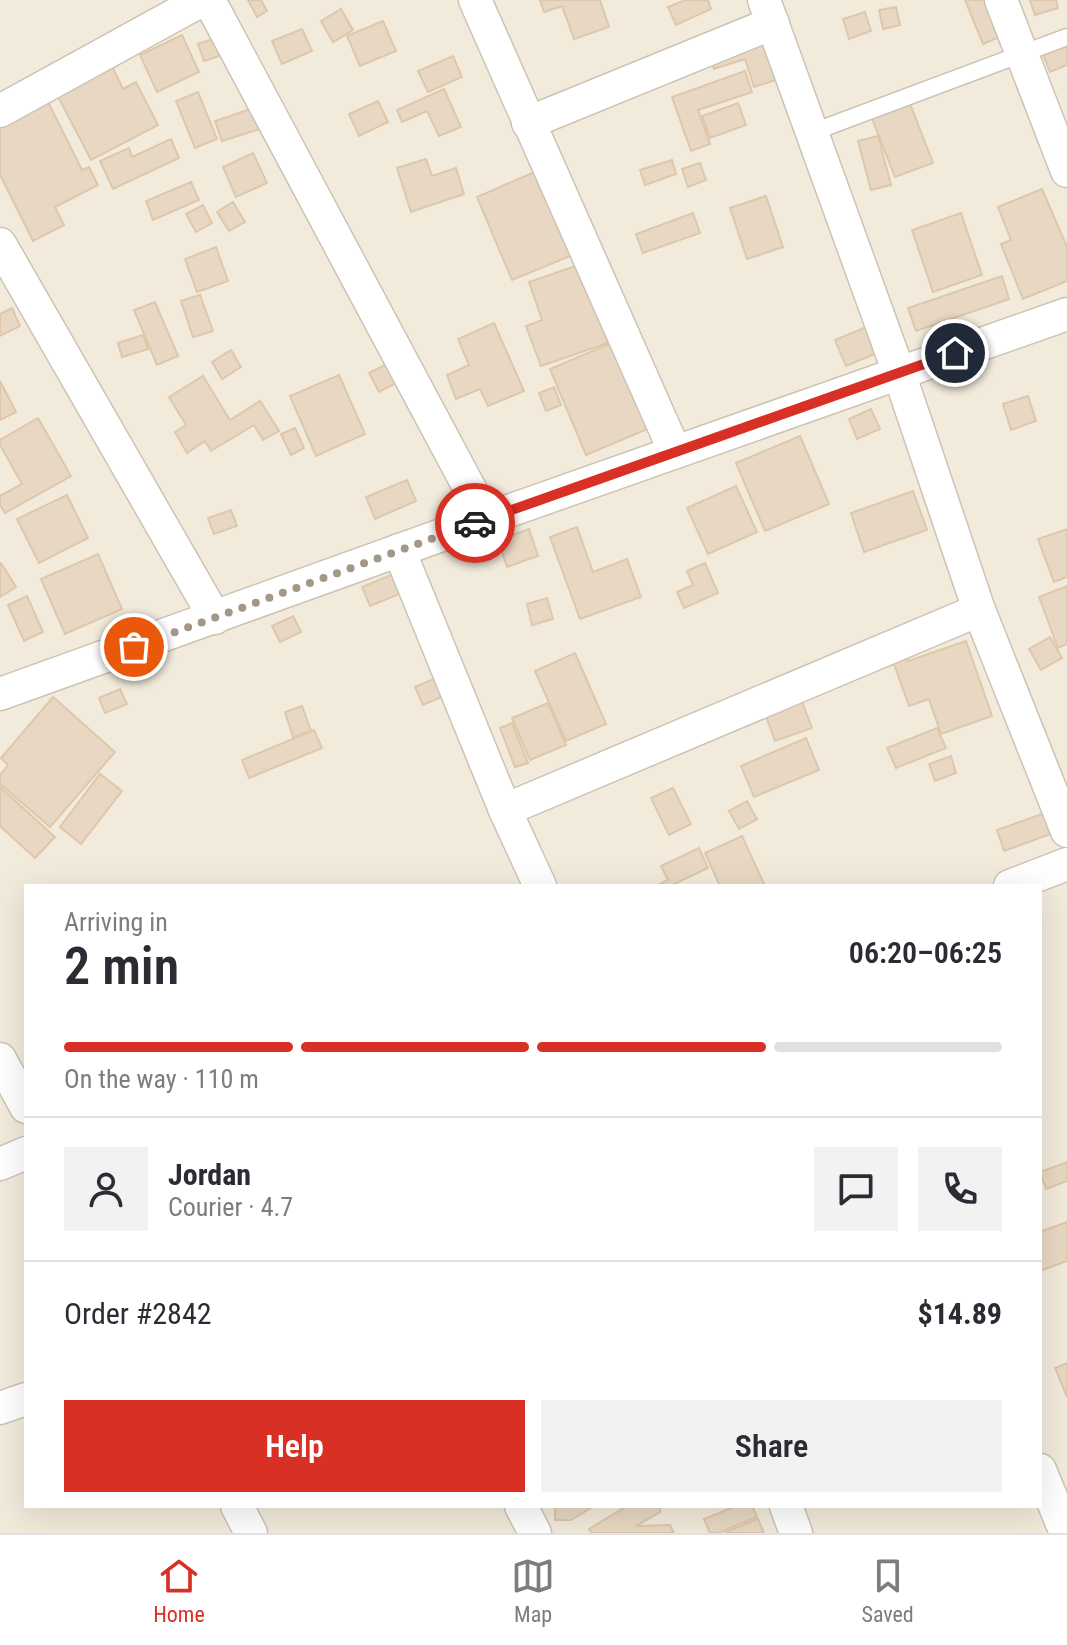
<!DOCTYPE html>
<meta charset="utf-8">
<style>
body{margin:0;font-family:"Roboto Condensed",sans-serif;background:#f2f2f3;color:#2b2b33;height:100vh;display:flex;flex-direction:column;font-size:30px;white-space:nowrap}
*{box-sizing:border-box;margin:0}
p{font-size:26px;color:#7c7c81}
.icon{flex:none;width:44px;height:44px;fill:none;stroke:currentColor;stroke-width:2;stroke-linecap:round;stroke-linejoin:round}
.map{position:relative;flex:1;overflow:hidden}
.sheet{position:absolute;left:24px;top:884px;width:1018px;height:624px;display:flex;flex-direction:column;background:#fff;border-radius:0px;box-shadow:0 8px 32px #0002}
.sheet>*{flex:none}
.pin{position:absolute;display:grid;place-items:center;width:68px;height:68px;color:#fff;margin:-34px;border:4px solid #fff;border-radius:50%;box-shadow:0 2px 8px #0007}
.courier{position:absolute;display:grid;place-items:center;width:80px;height:80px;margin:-40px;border:6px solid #d93025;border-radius:50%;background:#fff;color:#222;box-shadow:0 2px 10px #0007}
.summary em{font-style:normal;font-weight:600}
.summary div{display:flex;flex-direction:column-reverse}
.summary{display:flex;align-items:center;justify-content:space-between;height:136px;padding:0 40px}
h1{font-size:52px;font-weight:600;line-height:60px}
.bar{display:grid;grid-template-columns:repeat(4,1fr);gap:12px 8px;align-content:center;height:96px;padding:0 40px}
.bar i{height:10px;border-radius:6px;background:#e1e1e2}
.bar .selected{background:#d93025}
.bar p{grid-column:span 4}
.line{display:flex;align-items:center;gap:20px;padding:0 40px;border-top:2px solid #e1e1e2}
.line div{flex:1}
.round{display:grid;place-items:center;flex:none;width:84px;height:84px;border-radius:0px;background:#f2f2f3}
.primary-button{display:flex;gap:16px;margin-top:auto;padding:16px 40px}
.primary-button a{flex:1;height:92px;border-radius:0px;background:#d93025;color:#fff;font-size:32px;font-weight:600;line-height:92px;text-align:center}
.primary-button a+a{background:#f2f2f3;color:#2b2b33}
.tab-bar{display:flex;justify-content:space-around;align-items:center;height:112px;border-top:2px solid #e1e1e2;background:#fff;font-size:22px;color:#7c7c81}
.tab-bar a{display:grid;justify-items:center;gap:4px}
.tab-bar .selected{color:#d93025}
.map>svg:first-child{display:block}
</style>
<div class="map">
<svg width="1067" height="1533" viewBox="0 0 1067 1533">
<rect width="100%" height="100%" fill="#fbf8ed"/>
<!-- residential -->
<path fill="#f2ebdc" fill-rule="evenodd" d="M0 0H1067V1533H0ZM26 886H1040V1506H26Z"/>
<!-- building -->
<g fill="#e8d8c3" stroke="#dec7aa" stroke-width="2">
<polygon points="248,0 261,0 267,11 257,17"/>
<polygon points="540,0 600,0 609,27 574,39 562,6 544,12"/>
<polygon points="685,0 708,0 711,9 676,25 668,7"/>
<polygon points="965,0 990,0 1004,35 983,44"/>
<polygon points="1030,0 1056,0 1058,8 1035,15"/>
<polygon points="896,7 900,25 883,29 879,10"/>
<polygon points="341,9 353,30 333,42 321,21"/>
<polygon points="865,12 871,31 849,39 843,19"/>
<polygon points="383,21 396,51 360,66 347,36"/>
<polygon points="302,29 312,51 282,64 272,41"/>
<polygon points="763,31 779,79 754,87 745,59 714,69 708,50"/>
<polygon points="182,35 199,72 157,92 140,55"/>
<polygon points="219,37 225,54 204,61 198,44"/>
<polygon points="1067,44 1067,65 1050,72 1043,54"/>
<polygon points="453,56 462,77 428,92 418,71"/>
<polygon points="108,58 123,89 136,82 158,125 91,160 53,87"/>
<polygon points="745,71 752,92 698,110 710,144 691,151 672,97"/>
<polygon points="444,89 461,127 439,136 427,111 402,122 397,110"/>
<polygon points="198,92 217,139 195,148 176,101"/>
<polygon points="46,98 82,170 89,167 98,185 55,207 64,225 33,241 0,175 0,121"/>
<polygon points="378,101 388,122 359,136 349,114"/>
<polygon points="909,101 933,163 895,177 871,116"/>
<polygon points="738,103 746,125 710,138 702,116"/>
<polygon points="259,106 266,127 222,141 215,121"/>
<polygon points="878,136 891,185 871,190 858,141"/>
<polygon points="171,139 179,158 113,189 100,161 129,148 132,157"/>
<polygon points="253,153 267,183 236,197 223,167"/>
<polygon points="426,159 432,176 456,168 464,194 411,212 397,168"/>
<polygon points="672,160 676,174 645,185 640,170"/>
<polygon points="700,163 706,180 688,187 682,169"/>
<polygon points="539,170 575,254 512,280 477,197"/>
<polygon points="191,182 199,200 153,220 146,201"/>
<polygon points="1042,189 1067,247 1067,281 1023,299 1001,244 1011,240 998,207"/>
<polygon points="766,196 783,247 747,259 730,208"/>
<polygon points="233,202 245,222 229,231 217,212"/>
<polygon points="203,205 212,223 196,232 186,214"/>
<polygon points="693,213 700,233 643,253 636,234"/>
<polygon points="961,213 982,275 933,292 912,230"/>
<polygon points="216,247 228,281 197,292 185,259"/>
<polygon points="581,264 608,343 541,366 526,326 542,320 529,282"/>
<polygon points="1002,276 1009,299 916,331 908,308"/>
<polygon points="200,295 213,331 193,337 181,301"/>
<polygon points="155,302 178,356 157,365 134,310"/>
<polygon points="12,308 20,326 0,336 0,314"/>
<polygon points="494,323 524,391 488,406 480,389 456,399 447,375 469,365 458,339"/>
<polygon points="871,325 882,351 846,366 835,340"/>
<polygon points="143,335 148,349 122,357 118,343"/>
<polygon points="621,339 657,425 586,455 550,369"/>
<polygon points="231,350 241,367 222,379 212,362"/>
<polygon points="385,365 396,383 379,392 369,373"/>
<polygon points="339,375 365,434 316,456 290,396"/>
<polygon points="203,376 230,420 260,401 279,431 263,440 254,425 211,451 205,441 187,453 175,432 186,425 169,397"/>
<polygon points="0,381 16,412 0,420"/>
<polygon points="554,387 561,405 546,411 539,393"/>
<polygon points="1028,396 1036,421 1011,430 1003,404"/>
<polygon points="871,409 880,429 857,439 849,419"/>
<polygon points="38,418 71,476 5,513 0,505 0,496 22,484 0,445 0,440"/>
<polygon points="295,428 304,448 291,455 281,434"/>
<polygon points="800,436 829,504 765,531 736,463"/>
<polygon points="407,480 416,501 375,519 366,497"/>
<polygon points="736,486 757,532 708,554 687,508"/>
<polygon points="913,491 927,530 864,552 851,513"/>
<polygon points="67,495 88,538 39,563 17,519"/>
<polygon points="231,510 237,526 214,534 208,518"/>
<polygon points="577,527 593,572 627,559 641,597 580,619 550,537"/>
<polygon points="529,529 538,556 507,567 498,540"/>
<polygon points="1067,529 1067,577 1054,582 1038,539"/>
<polygon points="98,554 122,609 65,634 41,579"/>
<polygon points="1,563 16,587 0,597 0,564"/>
<polygon points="705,563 718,593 684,608 677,592 693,585 687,571"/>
<polygon points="396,573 404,592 370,606 362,587"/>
<polygon points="1067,586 1067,644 1058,648 1039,597"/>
<polygon points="27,596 43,632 24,641 8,605"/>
<polygon points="547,598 553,619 532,625 527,604"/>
<polygon points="293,616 301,632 280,642 272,626"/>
<polygon points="1050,637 1062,658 1041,670 1029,649"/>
<polygon points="966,641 992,716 941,734 929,699 909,706 894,664 871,672 902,642 908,661"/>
<polygon points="575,653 606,724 566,741 535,671"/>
<polygon points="436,678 444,696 423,705 415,687"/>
<polygon points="120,689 127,704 105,713 99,698"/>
<polygon points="53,697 115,752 50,827 0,784 0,775 8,765 1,758"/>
<polygon points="801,699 812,728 775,741 766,716"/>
<polygon points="548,703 566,745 530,760 512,718"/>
<polygon points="302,706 311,731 293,737 285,712"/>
<polygon points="512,723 528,763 515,767 500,728"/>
<polygon points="937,728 946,748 896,768 887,748"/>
<polygon points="314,730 322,748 249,778 242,760"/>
<polygon points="806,738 819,770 754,797 741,766"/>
<polygon points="951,756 956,773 935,781 929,764"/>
<polygon points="100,774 122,791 81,844 60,827"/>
<polygon points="0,787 55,837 35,858 0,826"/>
<polygon points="673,788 691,824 669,835 651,798"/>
<polygon points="747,801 757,819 739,829 729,811"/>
<polygon points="1048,812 1056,832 1004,851 997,830"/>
<polygon points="742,836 765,886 720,886 705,853"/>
<polygon points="699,848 708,868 670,886 656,886 668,880 661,866"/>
<polygon points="1067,1162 1067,1181 1046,1189 1040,1172"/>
<polygon points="1067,1222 1067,1261 1040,1271 1040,1232"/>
<polygon points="1067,1363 1067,1397 1055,1368"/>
<polygon points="555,1506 594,1506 571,1520 555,1520"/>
<polygon points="627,1506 660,1506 660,1512 636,1526 670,1525 674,1533 592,1533 589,1529"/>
<polygon points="736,1506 752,1506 757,1517 718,1533 710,1533 704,1519"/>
<polygon points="758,1519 764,1533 724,1533"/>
</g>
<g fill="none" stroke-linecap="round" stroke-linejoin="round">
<!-- service casing -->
<g stroke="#cdc3b4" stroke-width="19">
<polyline id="service" points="813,132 1067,37"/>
</g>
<!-- minor casing -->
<g stroke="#cdc3b4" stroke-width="35">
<g id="minor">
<polyline points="209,0 486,519"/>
<polyline points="475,0 675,452"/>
<polyline points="764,0 899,373 979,610 1067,831"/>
<polyline points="1001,0 1067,171"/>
<polyline points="0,111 202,0"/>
<polyline points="528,123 773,23"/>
<polyline points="0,244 215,618"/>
<polyline points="399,550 505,810 540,886"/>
<polyline points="0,694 486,519 1067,314"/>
<polyline points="505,810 979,610"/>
<polyline points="1010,886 1067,864"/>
<polyline points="0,1059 26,1107"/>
<polyline points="0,1164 26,1153"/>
<polyline points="0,1408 26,1399"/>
<polyline points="1040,1470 1066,1533"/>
<polyline points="237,1506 251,1533"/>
<polyline points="521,1506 535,1533"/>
<polyline points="786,1506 796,1533"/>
</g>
</g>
<!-- service -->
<use href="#service" stroke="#fff" stroke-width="16"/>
<!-- minor -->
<use href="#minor" stroke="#fff" stroke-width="32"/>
</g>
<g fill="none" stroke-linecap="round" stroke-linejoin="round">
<!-- done -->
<polyline stroke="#a39888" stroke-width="8" stroke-dasharray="0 14.4" points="134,647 475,523"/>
<!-- route -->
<polyline stroke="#d93025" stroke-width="10" points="475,523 955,353"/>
</g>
</svg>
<div class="pin" style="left:134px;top:647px;background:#ea580c"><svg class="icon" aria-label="bag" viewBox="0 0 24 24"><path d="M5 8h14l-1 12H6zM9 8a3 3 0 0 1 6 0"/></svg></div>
<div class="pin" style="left:955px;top:353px;background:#1f2937"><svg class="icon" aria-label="home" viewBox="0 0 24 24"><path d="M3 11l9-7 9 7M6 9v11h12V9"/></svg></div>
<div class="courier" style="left:475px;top:523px"><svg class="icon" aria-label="car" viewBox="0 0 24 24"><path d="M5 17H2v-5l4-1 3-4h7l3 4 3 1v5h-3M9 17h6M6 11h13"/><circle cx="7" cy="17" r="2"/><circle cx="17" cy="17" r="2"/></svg></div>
<section class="sheet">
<div class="summary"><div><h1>2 min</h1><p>Arriving in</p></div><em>06:20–06:25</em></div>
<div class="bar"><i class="selected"></i><i class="selected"></i><i class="selected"></i><i></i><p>On the way · 110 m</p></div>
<div class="line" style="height:144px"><a class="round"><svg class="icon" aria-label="person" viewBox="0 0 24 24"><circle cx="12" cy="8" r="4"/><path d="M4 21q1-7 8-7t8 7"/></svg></a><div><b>Jordan</b><p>Courier · 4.7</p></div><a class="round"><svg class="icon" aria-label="chat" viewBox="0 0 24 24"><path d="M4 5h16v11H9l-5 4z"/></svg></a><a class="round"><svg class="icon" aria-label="phone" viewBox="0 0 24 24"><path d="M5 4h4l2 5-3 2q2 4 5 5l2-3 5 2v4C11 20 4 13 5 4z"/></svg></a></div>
<div class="line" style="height:104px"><div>Order #2842</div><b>$14.89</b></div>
<div class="primary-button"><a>Help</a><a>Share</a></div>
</section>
</div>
<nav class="tab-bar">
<a class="selected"><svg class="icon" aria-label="home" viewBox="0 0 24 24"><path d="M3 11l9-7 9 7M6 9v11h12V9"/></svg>Home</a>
<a><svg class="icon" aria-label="map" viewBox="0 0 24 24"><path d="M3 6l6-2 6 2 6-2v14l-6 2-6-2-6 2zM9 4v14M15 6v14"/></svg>Map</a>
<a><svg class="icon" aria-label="saved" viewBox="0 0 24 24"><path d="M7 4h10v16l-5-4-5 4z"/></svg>Saved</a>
</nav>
